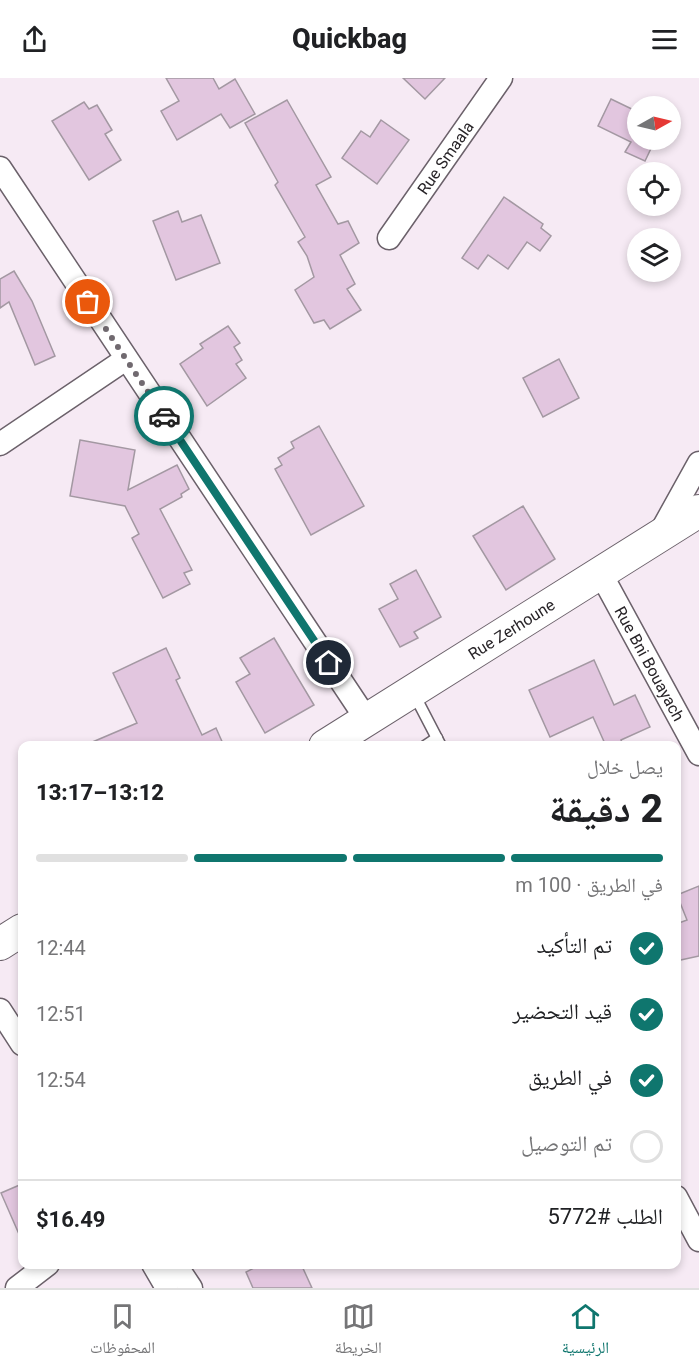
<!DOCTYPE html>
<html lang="ar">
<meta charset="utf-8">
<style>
body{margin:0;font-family:Roboto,"Noto Naskh Arabic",sans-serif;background:#f6f6f6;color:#202124;direction:rtl;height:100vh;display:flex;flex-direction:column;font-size:22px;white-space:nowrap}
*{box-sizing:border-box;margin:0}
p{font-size:20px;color:#757577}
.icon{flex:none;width:33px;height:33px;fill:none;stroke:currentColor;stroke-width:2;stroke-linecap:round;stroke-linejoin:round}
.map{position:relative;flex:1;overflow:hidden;direction:ltr}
.side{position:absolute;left:18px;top:663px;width:663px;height:528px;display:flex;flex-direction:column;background:#fff;border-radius:12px;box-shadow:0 3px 9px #0003;direction:rtl}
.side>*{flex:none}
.needle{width:39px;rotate:82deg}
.fabs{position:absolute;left:627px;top:18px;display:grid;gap:12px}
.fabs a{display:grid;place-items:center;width:54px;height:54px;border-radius:50%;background:#fff;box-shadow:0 3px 9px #0003;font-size:30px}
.pin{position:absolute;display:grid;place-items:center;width:51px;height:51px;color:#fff;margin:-26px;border:3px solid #fff;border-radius:50%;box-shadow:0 2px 6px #0007}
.courier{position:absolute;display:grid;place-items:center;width:60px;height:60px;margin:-30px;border:4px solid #0f766e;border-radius:50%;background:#fff;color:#222;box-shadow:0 2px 8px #0007}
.overview em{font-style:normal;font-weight:800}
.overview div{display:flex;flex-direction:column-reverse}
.overview{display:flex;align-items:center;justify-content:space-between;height:102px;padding:0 18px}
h1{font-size:39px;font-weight:800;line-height:45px}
.bar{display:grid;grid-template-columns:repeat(4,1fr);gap:9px 6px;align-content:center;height:72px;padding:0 18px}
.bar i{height:8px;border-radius:4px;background:#e0e0e0}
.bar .active{background:#0f766e}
.bar p{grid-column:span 4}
.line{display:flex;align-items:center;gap:15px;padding:0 18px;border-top:2px solid #e0e0e0}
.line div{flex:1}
ol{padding:0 18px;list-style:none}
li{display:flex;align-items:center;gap:18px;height:66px}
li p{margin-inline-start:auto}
li .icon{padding:6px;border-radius:50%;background:#0f766e;color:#fff;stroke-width:4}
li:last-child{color:#757577}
li i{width:33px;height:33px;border:3px solid #e0e0e0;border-radius:50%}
header{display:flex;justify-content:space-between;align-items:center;height:78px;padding:0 18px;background:#fff;font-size:27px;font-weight:800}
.tabs{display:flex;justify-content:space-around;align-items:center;height:84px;border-top:2px solid #e0e0e0;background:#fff;font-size:16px;color:#757577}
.tabs a{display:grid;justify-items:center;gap:3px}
.tabs .active{color:#0f766e}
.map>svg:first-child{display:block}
</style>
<header><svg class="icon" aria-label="menu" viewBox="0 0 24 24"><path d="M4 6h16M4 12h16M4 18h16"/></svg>Quickbag<svg class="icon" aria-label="share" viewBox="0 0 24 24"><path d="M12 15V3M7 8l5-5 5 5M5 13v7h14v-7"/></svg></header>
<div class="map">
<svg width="699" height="1210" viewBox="0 0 699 1210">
<rect width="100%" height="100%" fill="#f6eaf4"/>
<!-- building -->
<g fill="#e2c6df" stroke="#a398a2" stroke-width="1.5">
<polygon points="166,0 213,0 219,11 235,1 255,36 230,50 221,36 177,62 161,33 179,23"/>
<polygon points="403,0 445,0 425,21"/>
<polygon points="611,21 638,34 638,62 655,62 645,83 625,74 631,64 598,48"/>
<polygon points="287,22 331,99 316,107 338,146 348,143 359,165 340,177 355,206 347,211 361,232 330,251 324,242 314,245 295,212 314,199 307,178 298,164 305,159 275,107 278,104 245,45"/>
<polygon points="84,24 89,31 97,27 112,52 105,56 121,82 89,102 52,43"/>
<polygon points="381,42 409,62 377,106 342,80 361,53 370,59"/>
<polygon points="504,119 543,146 541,150 551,158 540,173 527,164 508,191 488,177 478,191 462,180"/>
<polygon points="178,133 182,144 201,137 220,185 176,202 153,143"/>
<polygon points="14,193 32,223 55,278 35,287 9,224 0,230 0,201"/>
<polygon points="228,248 240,265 234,269 242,282 236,286 246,300 207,328 180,286 203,270 200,266"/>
<polygon points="559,281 579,320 543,339 523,300"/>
<polygon points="319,348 364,428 311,457 275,391 282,387 278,380 294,370 291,364"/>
<polygon points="80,362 135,372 128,412 177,387 189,411 181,416 182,419 160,431 192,492 184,495 190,506 163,520 132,460 139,456 125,428 70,418"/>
<polygon points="523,428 555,481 506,512 473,458"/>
<polygon points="416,492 441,539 414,554 418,560 400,569 379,531 398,521 390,506"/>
<polygon points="274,560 314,627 265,655 236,604 250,596 240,580"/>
<polygon points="166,570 180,600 176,602 202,657 216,650 224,668 83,668 137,645 113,595"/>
<polygon points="594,582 614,627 635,617 650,649 621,662 623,668 606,668 593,639 550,659 529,612"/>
<polygon points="699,808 699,878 676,883 676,846 687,842 677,817"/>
<polygon points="22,1106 22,1163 1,1115"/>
<polygon points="262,1186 301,1186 312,1210 253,1210 246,1194"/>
</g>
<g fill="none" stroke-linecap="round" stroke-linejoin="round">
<!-- lane casing -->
<g stroke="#6b616a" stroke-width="13">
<g id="lane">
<polyline points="414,616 441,668"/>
<polyline points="425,668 437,660"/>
</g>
</g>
<!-- street casing -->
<g stroke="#6b616a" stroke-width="25">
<g id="street">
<polyline points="0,90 367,642"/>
<path id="s1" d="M389 160 501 0"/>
<polyline points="0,366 126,281"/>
<polyline points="658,459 699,385"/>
<path id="s2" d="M601 496 699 676"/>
<polyline points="0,932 22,966"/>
<polyline points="676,1119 699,1162"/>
<polyline points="153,1186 167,1210"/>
<polyline points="175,1186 191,1210"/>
<polyline points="17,1210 48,1186"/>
</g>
</g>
<!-- secondary casing -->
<g stroke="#6b616a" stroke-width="34">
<g id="secondary">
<path id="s3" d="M325 668 699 433"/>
<polyline points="0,866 22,852"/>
</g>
</g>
<!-- lane -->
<use href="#lane" stroke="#fff" stroke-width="10"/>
<!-- street -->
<use href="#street" stroke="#fff" stroke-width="22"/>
<!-- secondary -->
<use href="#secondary" stroke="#fff" stroke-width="32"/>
</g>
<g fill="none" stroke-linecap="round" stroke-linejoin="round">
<!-- done -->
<polyline stroke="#70696f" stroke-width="6" stroke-dasharray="0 10.8" points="88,224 164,338"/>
<!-- route -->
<polyline stroke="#0f766e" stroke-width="8" points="164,338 329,585"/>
</g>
<g text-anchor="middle" stroke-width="4.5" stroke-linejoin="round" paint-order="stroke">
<!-- street labels -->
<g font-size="16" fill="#282428" stroke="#f6eaf4">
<text dy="6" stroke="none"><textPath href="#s1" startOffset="98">Rue Smaala</textPath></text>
<text dy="6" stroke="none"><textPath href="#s3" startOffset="220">Rue Zerhoune</textPath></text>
<text dy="6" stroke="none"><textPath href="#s2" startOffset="102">Rue Bni Bouayach</textPath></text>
</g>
</g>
</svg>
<div class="fabs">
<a><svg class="needle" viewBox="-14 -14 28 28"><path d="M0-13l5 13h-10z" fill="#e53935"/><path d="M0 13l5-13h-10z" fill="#757577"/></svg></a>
<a><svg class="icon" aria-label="locate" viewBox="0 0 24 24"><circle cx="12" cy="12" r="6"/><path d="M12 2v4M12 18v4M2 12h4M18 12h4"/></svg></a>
<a><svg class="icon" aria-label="layers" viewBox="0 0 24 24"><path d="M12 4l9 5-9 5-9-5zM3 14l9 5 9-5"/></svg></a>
</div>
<div class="pin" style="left:88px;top:224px;background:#ea580c"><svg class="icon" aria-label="bag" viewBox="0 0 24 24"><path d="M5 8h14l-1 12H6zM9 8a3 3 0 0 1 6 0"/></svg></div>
<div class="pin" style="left:329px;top:585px;background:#1f2937"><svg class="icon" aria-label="home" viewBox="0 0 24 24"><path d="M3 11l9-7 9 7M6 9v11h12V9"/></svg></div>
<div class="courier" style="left:164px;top:338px"><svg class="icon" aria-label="car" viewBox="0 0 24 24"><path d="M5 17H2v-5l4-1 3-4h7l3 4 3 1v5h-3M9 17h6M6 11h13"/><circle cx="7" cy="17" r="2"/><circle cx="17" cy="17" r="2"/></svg></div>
<section class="side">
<div class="overview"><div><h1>2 دقيقة</h1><p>يصل خلال</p></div><em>13:12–13:17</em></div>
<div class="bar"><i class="active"></i><i class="active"></i><i class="active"></i><i></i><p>في الطريق · 100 m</p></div>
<ol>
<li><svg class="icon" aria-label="check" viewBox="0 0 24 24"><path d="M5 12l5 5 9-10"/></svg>تم التأكيد<p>12:44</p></li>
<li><svg class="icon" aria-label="check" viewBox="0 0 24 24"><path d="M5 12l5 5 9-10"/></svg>قيد التحضير<p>12:51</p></li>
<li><svg class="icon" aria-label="check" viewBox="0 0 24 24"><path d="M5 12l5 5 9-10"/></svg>في الطريق<p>12:54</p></li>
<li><i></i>تم التوصيل</li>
</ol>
<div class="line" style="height:78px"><div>الطلب #5772</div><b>$16.49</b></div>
</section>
</div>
<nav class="tabs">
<a class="active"><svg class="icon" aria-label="home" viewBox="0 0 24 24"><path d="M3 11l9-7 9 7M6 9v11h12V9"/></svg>الرئيسية</a>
<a><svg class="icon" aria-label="map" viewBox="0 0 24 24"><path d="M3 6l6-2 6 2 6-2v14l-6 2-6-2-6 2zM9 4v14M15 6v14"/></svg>الخريطة</a>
<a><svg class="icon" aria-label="saved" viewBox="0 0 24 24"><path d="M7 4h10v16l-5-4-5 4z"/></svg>المحفوظات</a>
</nav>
